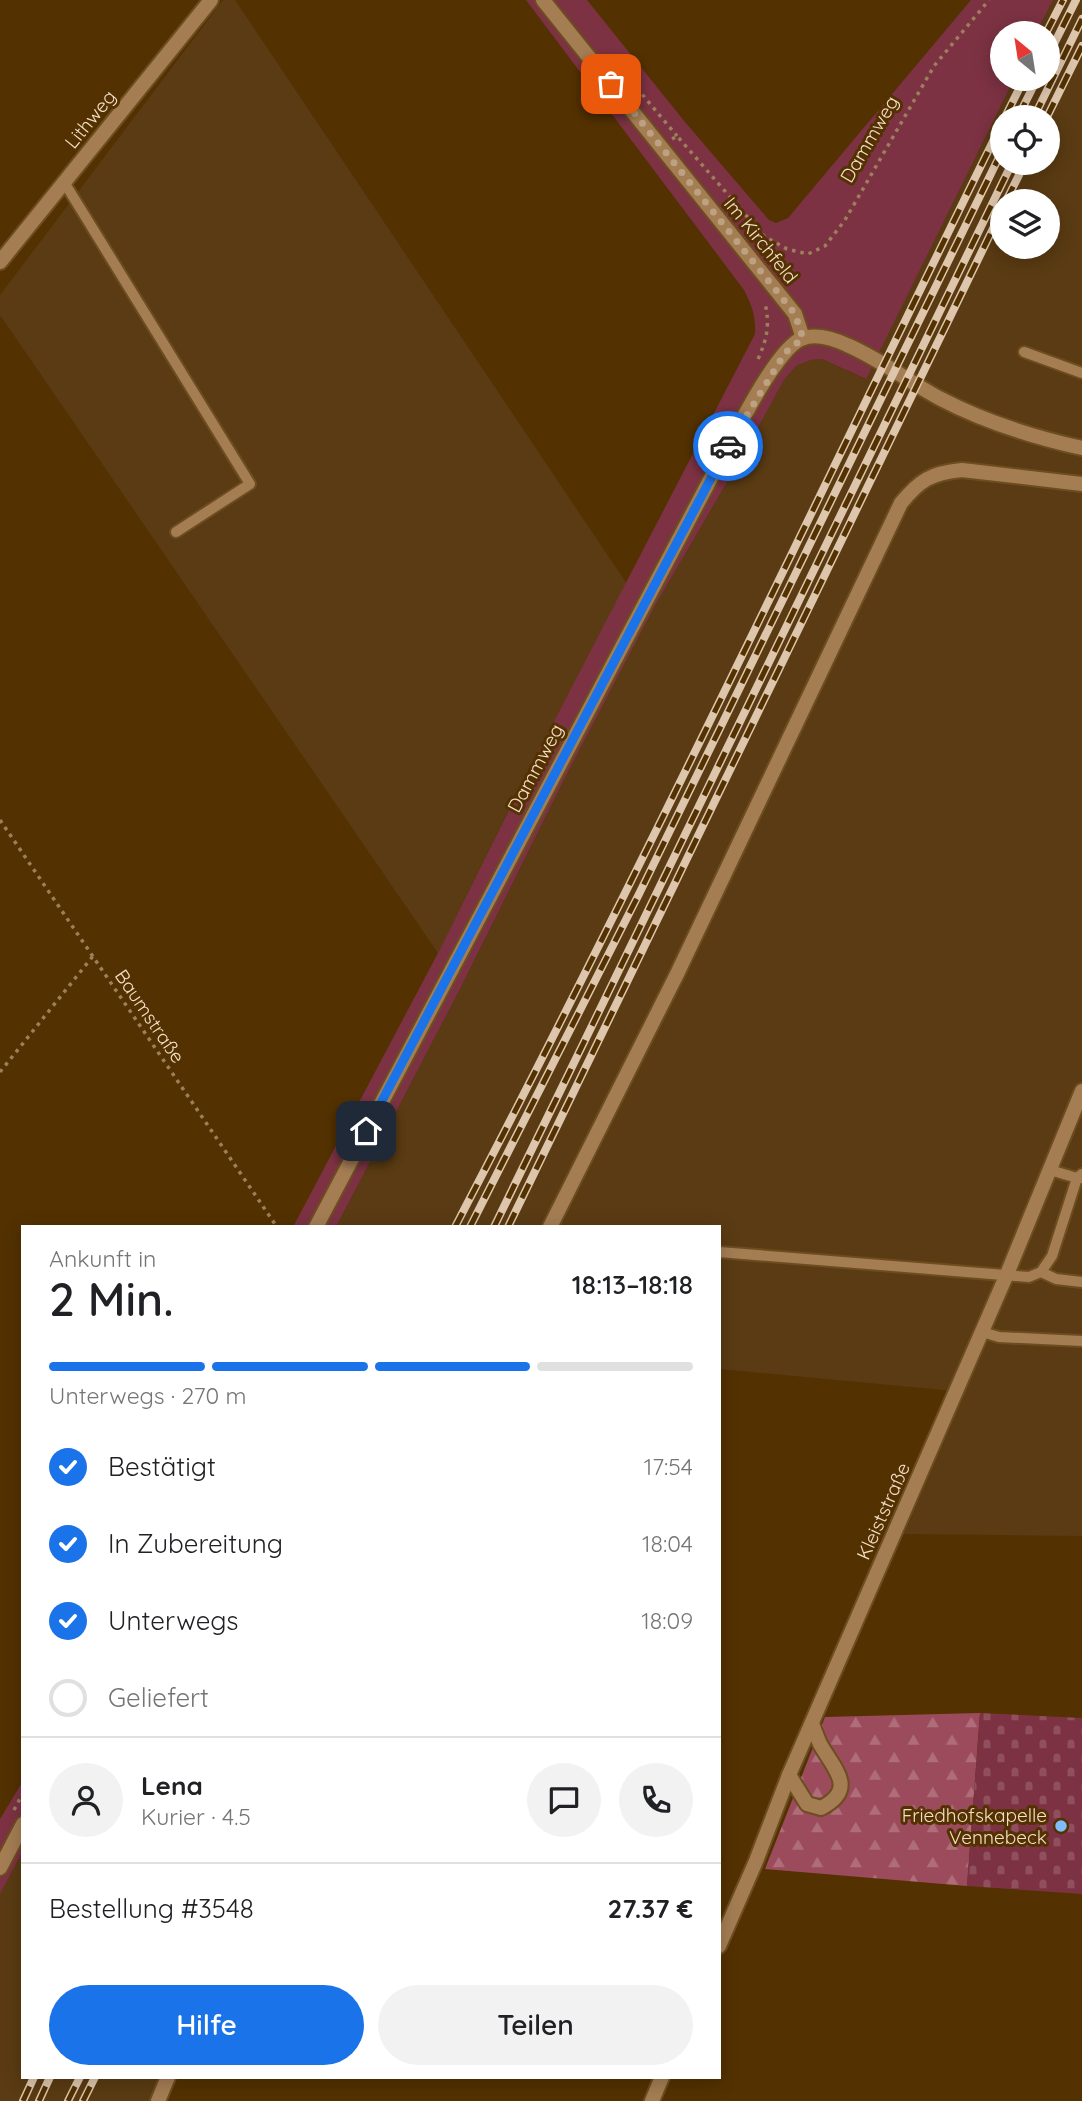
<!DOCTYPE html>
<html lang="de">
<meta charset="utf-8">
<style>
body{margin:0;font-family:Quicksand,sans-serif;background:#f2f2f2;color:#202124;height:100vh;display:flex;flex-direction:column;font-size:26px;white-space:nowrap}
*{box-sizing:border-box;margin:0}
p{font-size:23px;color:#757577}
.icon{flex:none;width:38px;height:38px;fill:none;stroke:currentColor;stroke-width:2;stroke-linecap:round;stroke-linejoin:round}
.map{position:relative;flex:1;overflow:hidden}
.sheet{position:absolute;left:21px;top:1225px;width:700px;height:854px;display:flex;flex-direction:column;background:#fff;border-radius:0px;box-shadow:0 4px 18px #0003}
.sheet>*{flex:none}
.needle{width:46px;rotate:330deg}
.fabs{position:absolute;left:990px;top:21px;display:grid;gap:14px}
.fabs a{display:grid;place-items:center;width:70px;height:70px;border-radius:50%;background:#fff;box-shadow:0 4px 18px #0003;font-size:35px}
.pin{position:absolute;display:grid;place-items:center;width:60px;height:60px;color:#fff;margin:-30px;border-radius:14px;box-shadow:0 4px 10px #0006}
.courier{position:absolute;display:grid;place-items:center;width:70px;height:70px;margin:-35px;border:5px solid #1a73e8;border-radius:50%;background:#fff;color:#222;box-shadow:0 2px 9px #0007}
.summary em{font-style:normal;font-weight:600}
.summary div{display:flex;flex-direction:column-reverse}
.summary{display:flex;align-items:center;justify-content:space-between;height:119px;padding:0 28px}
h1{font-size:46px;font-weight:600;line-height:52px}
.bar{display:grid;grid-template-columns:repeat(4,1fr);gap:10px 7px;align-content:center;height:84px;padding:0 28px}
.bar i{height:9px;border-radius:5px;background:#e0e0e0}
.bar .current{background:#1a73e8}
.bar p{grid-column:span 4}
.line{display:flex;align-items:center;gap:18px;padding:0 28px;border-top:2px solid #e0e0e0}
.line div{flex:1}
.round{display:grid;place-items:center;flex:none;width:74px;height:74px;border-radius:37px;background:#f2f2f2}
ol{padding:0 28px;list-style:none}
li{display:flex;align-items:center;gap:21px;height:77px}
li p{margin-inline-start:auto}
li .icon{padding:7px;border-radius:50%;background:#1a73e8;color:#fff;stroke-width:4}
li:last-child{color:#757577}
li i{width:38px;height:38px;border:4px solid #e0e0e0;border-radius:50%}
.action{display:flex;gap:14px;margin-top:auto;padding:14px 28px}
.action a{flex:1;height:80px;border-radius:42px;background:#1a73e8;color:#fff;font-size:28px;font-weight:600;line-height:80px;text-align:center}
.action a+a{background:#f2f2f2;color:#202124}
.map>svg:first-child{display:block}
</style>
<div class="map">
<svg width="1082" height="2101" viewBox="0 0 1082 2101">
<defs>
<pattern id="forest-firs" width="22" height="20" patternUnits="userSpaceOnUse" patternTransform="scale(1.75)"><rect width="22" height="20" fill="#9b4b5c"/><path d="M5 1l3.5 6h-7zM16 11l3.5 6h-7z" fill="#ae6d79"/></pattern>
<pattern id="cemetery-stones" width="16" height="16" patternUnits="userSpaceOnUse" patternTransform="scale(1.75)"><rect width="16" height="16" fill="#7c3243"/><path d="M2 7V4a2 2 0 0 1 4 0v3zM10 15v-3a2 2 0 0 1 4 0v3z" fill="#8f4f5d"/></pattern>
</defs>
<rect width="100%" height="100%" fill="#533100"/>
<!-- built -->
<g fill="#5a3b13" fill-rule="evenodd">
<polygon points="223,0 235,0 627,584 534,760 438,953 0,315 0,295"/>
<path d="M1053 0H1082V1536L904 1534 965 1392 719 1369V1227H336L460 989 565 778 655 606 748 446 784 380 796 366 811 360 822 359 865 379 1014 79H1048V33H1036ZM1003 117H1048V163H1003ZM1003 201H1048V247H1003Z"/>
<polygon points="23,1851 23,2077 160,2077 150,2101 0,2101 0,1894"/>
</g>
<!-- grass -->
<g fill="#7c3243">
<path d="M526 0H587L685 122 769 220 776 223 788 218 971 0H1053L1036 33H1003V79H1014L866 379 822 359 811 360 796 366 784 380 748 446 655 606 565 778 460 989 336 1227H293L438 953 534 760 755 334C756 316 752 306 744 290Z"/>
<polygon points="23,1781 23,1851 0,1894 0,1819"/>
</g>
<!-- forest -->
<polygon fill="url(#forest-firs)" points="980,1713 967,1886 765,1869 825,1717"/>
<!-- cemetery -->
<polygon fill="url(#cemetery-stones)" points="980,1713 1082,1718 1082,1894 967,1886"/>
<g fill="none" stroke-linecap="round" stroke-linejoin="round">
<!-- lane casing -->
<g stroke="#6d4d20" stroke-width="14">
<g id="lane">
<polyline points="64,182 250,484 176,532"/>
<polyline points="1024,352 1082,373"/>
<polyline points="1050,1170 1077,1178 1082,1174"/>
<polyline points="719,1252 1029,1277 1041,1272 1052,1256 1077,1178 1082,1178"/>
<polyline points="1041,1272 1056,1279 1082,1282"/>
<polyline points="982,1332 999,1337 1082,1341"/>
</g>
</g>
<!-- street casing -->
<g stroke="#6d4d20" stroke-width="18">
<g id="street">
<polyline points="543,0 795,314 803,338"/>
<polyline points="0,262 211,0"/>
<path d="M316 1227 721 459C736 432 776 350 801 339 815 333 834 339 847 345 880 359 909 382 941 399 985 422 1033 437 1082 448"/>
<path d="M550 1227 677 974 901 503C920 480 931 473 962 470L1082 484"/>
<path d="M789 1775 807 1804 821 1808C858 1789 834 1769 820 1744 817 1737 814 1730 812 1723"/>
<polyline points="0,1868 23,1824"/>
<polyline points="719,1946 756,1861 789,1775 1007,1274 1082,1091"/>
<polyline points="158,2101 168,2077"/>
<polyline points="652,2101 662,2077"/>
</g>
</g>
<!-- path -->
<g stroke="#9c805b" stroke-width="3.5" stroke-dasharray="3.5 5" stroke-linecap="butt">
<polyline points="626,75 677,136"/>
<polyline points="672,139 677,136 764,236 787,249 808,254 825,246 845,220 934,66 989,0"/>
<path d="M758 359C767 339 770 325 765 303"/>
<polyline points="0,820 277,1227"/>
<polyline points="0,1072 93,956"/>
<polyline points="14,1810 23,1793"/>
</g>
<!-- lane -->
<use href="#lane" stroke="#a47d53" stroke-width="10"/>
<!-- street -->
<use href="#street" stroke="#a47d53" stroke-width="14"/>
<!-- rail casing -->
<g stroke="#ddc6ac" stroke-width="8">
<g id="rail">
<polyline points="1046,33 1063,0"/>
<polyline points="1048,56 1076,0"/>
<polyline points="1005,117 1024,79"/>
<polyline points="1018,117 1037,79"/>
<polyline points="1034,117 1082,19"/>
<polyline points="1047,117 1082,46"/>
<polyline points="1006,201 1025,163"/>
<path d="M455 1227C646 862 821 490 1003 121"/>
<polyline points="470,1227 639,894 1003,149"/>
<polyline points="494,1227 1012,163"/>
<polyline points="508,1227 1003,208"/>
<polyline points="23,2101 34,2077"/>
<polyline points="39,2101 50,2077"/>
<polyline points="68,2101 80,2077"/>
<polyline points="83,2101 95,2077"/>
</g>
</g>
<!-- rail -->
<use href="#rail" stroke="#533100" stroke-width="5" stroke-dasharray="16" stroke-linecap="butt"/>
</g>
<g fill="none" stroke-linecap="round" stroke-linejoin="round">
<!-- done -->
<polyline stroke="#bca282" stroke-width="7" stroke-dasharray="0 12.6" points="611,84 795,314 803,338 785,353 728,446"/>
<!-- route -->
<polyline stroke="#1a73e8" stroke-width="9" points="366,1131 728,446"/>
</g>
<!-- markers -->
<circle fill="#7ebdf9" stroke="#533100" stroke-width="2.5" cx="1061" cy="1826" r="7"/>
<g text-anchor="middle" stroke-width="6" stroke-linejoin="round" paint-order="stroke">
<!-- street labels -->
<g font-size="19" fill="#f4dfc8" stroke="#533100">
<text transform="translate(90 119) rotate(-51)" y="7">Lithweg</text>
<text transform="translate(869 139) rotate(-60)" y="7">Dammweg</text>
<text transform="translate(761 240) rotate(51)" y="7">Im Kirchfeld</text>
<text transform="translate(535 768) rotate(-62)" y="7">Dammweg</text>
<text transform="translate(150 1016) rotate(56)" y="7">Baumstraße</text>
<text transform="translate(883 1511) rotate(-66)" y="7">Kleiststraße</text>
</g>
<!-- poi labels -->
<g font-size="19" fill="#f4dfc8" stroke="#533100" text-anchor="end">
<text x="1047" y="1822">Friedhofskapelle<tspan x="1047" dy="22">Vennebeck</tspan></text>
</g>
</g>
</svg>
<div class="fabs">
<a><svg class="needle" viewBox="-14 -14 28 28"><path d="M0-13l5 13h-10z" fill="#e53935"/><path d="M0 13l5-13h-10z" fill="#757577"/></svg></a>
<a><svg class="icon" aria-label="locate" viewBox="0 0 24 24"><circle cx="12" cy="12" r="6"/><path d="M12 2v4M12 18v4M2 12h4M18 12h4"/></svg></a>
<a><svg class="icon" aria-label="layers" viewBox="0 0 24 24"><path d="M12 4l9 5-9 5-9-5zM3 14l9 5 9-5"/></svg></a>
</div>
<div class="pin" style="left:611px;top:84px;background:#ea580c"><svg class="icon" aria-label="bag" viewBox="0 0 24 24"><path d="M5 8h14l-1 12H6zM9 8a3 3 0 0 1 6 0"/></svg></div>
<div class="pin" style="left:366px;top:1131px;background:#1f2937"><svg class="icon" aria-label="home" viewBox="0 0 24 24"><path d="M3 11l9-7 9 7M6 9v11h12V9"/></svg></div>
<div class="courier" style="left:728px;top:446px"><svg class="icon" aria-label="car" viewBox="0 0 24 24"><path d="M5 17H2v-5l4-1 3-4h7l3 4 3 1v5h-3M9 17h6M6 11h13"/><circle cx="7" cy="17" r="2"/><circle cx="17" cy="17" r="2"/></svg></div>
<section class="sheet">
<div class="summary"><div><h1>2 Min.</h1><p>Ankunft in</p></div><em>18:13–18:18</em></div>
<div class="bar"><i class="current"></i><i class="current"></i><i class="current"></i><i></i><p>Unterwegs · 270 m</p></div>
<ol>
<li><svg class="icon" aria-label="check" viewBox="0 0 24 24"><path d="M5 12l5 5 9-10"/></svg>Bestätigt<p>17:54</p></li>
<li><svg class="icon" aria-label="check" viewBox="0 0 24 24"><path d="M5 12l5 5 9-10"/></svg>In Zubereitung<p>18:04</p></li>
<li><svg class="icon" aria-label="check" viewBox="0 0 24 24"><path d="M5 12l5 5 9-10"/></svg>Unterwegs<p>18:09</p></li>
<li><i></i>Geliefert</li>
</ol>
<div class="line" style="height:126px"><a class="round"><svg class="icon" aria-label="person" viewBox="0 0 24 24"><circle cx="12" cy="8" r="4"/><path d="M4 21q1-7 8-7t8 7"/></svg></a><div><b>Lena</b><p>Kurier · 4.5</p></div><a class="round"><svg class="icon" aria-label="chat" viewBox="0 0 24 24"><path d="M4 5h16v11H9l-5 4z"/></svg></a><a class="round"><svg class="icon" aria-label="phone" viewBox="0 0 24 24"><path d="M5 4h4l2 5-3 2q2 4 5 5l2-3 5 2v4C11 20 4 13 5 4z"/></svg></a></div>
<div class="line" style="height:91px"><div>Bestellung #3548</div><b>27.37 €</b></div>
<div class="action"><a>Hilfe</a><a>Teilen</a></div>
</section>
</div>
